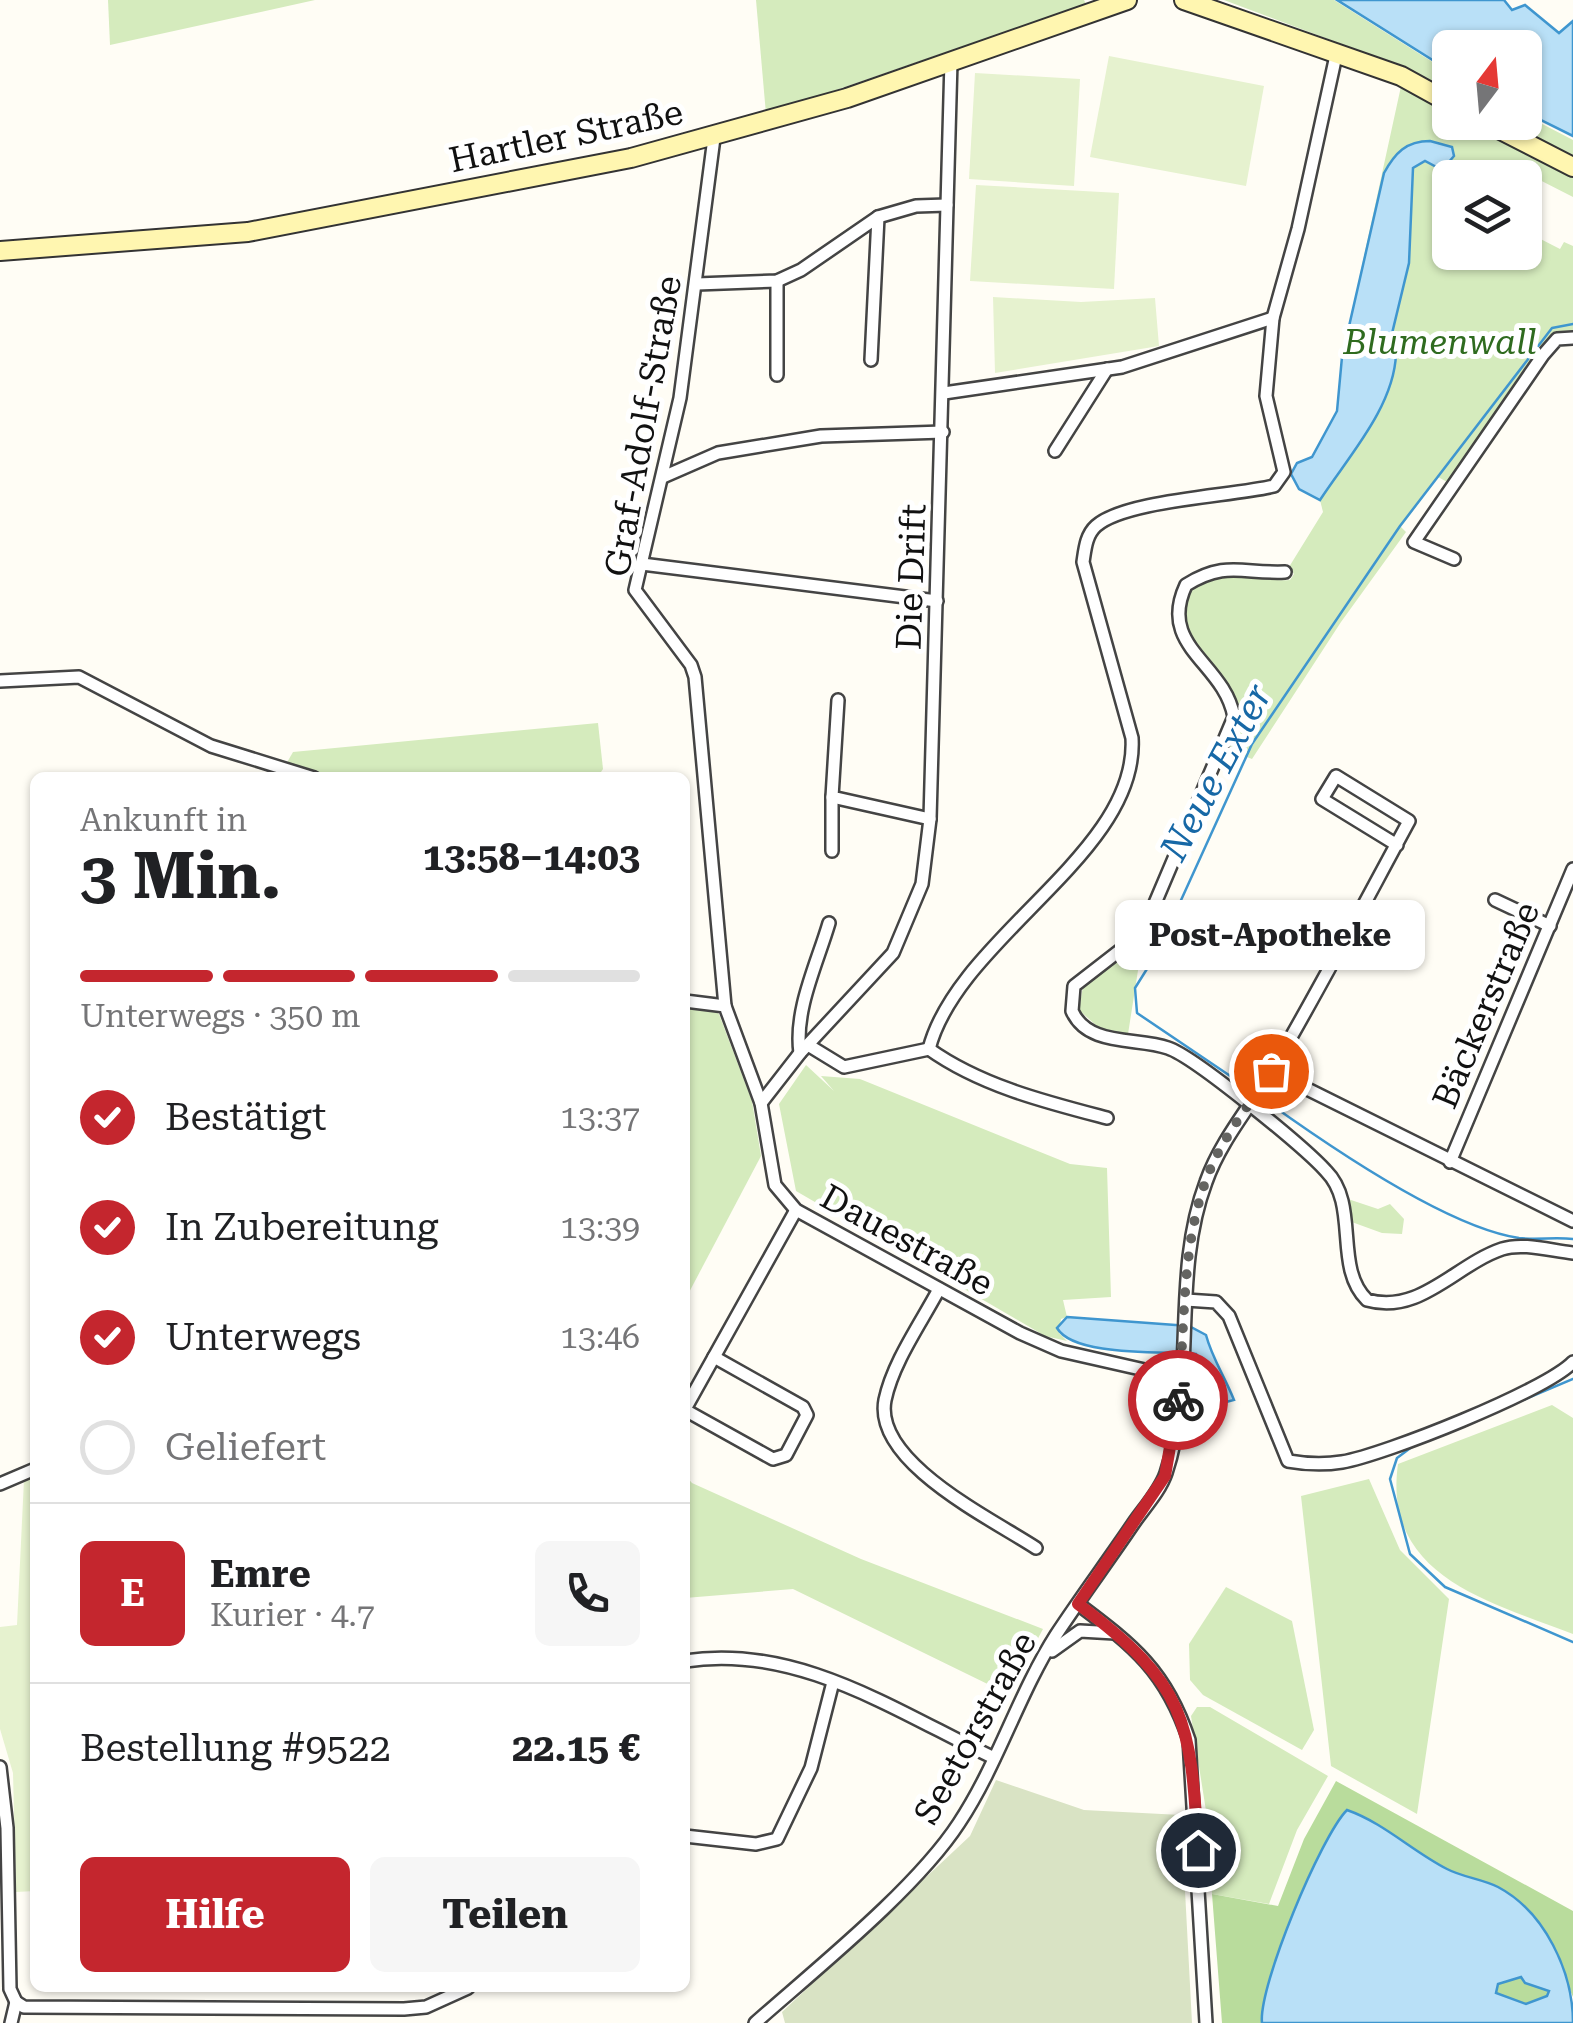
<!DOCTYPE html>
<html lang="de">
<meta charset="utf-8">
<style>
body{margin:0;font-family:"Roboto Serif",serif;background:#f6f6f6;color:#202124;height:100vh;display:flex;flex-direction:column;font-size:38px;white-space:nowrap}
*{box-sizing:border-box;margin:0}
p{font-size:32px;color:#757577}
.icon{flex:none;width:55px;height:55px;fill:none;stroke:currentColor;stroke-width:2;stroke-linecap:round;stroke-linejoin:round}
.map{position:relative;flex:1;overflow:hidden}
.drawer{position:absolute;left:30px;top:772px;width:660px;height:1220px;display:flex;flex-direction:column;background:#fff;border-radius:15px;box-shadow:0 2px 8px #0004}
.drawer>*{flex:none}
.needle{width:65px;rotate:16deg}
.controls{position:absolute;left:1432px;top:30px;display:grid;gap:20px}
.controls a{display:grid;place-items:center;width:110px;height:110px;border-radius:15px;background:#fff;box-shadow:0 2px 8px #0004;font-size:50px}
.pin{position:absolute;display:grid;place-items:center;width:85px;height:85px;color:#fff;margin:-42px;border:5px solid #fff;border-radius:50%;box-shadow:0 2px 10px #0007}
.courier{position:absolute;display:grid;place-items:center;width:100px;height:100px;margin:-50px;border:8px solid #c4262e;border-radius:50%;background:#fff;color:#222;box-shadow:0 2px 12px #0007}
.bubble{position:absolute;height:70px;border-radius:15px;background:#fff;box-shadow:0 2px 8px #0004;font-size:32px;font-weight:700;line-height:70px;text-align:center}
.head em{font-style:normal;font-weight:700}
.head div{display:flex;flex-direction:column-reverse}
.head{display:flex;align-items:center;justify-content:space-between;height:170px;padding:0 50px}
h1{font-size:65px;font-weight:700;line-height:75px}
.bar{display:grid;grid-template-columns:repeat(4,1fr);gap:15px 10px;align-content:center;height:120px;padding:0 50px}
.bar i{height:12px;border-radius:8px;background:#e0e0e0}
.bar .selected{background:#c4262e}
.bar p{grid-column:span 4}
.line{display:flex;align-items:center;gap:25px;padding:0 50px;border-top:2px solid #e0e0e0}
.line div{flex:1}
.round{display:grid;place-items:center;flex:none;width:105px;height:105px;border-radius:15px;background:#f6f6f6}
ol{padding:0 50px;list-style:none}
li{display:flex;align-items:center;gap:30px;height:110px}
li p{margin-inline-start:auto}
li .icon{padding:10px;border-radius:50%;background:#c4262e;color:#fff;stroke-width:4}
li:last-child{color:#757577}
li i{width:55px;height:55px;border:5px solid #e0e0e0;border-radius:50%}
.primary-button{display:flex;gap:20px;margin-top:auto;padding:20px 50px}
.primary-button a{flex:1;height:115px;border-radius:15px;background:#c4262e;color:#fff;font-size:40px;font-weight:700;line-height:115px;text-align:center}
.primary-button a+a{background:#f6f6f6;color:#202124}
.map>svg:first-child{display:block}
</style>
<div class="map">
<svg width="1573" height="2023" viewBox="0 0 1573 2023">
<rect width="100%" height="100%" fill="#fffdf5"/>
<!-- green -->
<g fill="#d5ebbd">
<polygon points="108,0 315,0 110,45"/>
<polygon points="756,0 1084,0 1086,4 766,114"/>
<path d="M1224 0H1334L1450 73V122H1525V115L1573 140V197L1524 172 1521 177 1450 178V252H1525V231L1560 249 1564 242 1573 246V334L1558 335 1449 483 1438 477 1401 527 1406 532 1341 622 1252 759 1224 748 1234 717C1217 689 1143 594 1203 577 1230 570 1262 582 1290 580L1294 574 1289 567 1323 512 1320 500 1299 489 1291 474 1297 463 1312 457 1337 411 1342 357 1405 68Z"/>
<polygon points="598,723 603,769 597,778 326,778 285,766 293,752"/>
<polygon points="1128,951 1139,964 1128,1034 1099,1028 1079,1010 1083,986"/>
<polygon points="685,1005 710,1008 719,1014 752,1101 761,1156 685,1300"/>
<polygon points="806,1065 834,1091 821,1076 860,1079 1070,1164 1107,1168 1111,1297 1063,1300 1067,1317 1061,1319 1059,1333 1067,1341 1045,1336 796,1191 779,1104"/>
<polygon points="1345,1198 1378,1209 1390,1204 1404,1219 1402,1234 1382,1233 1349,1221"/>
<path d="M1552 1405 1573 1418V1634C1491 1602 1382 1577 1398 1464Z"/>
<polygon points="685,1475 692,1483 861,1559 1043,1629 1008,1694 793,1589 685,1598"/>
<polygon points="1369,1479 1400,1550 1449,1599 1417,1814 1331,1766 1301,1496"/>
<polygon points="1226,1587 1292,1621 1314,1730 1302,1750 1203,1695 1190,1680 1189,1644"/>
<polygon points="1197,1707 1210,1707 1328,1776 1297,1830 1269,1904 1212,1894 1207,1817 1191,1716"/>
</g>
<!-- forest -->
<g fill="#b9dc9c">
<path d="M1336 1781 1573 1911V1997C1556 1955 1541 1908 1496 1887 1480 1879 1462 1877 1446 1869 1412 1850 1384 1823 1347 1810 1321 1836 1258 1987 1262 2023H1222L1212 1894 1278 1906 1304 1839Z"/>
<polygon points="1521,1977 1550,1991 1547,1996 1526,2004 1495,1993 1498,1984"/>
</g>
<!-- cemetery -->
<polygon fill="#d9e3c4" points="996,1780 1084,1810 1181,1815 1192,2023 785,2023 782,2012 970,1836"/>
<!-- pitch -->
<g fill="#e6f2cf">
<polygon points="1109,56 1264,86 1246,186 1090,157"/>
<polygon points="975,73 1080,79 1074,186 969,179"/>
<polygon points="976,185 1119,193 1114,289 970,281"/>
<polygon points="993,297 1081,302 1155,298 1159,346 995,373"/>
<polygon points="35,1476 35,1891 16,1892 13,1773 0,1729 0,1627 17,1625 24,1480"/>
</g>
<!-- water -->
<g fill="#b9e0f7" stroke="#3f96cf" stroke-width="2.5" fill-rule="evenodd">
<polygon points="1337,0 1504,0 1512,10 1525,5 1559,33 1573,21 1573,136 1525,112 1525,48 1450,48 1450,71"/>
<path d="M1430 141 1452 147 1454 156 1442 170 1425 161 1413 168 1409 263 1389 346 1396 354C1394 407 1348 457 1320 500L1299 489 1291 474 1297 463 1312 457 1337 411 1342 357 1384 173C1395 153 1406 141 1430 141Z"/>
<path d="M1067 1317 1189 1326 1206 1335C1212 1358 1225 1377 1234 1400L1226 1402 1196 1354C1164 1351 1074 1357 1057 1328Z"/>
<path d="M1347 1810C1384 1823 1412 1851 1447 1869 1462 1877 1482 1879 1498 1887 1545 1912 1573 1972 1573 2023H1262C1258 1987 1321 1836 1347 1810ZM1521 1977 1525 1983 1549 1991 1547 1996 1526 2004 1496 1993 1498 1984Z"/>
</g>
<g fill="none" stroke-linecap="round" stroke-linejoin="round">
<!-- stream -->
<g stroke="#3f96cf" stroke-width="2.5">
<polyline points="1251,1090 1137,1013 1135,988 1162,945 1160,936 1167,931 1252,744 1400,526 1552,328 1573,324"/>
<path d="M1262 1098C1323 1142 1445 1227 1519 1238 1537 1240 1555 1237 1573 1239"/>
<polyline points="1430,1439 1573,1379"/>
<polyline points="1413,1446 1397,1458 1390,1479 1410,1554 1445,1587 1573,1642"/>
</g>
<!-- minor casing -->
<g stroke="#444" stroke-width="16">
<g id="minor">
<polyline points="714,138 680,398 635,590 691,665 695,677 725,1006"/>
<polyline points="697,284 777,281 801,270 878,217 916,206 947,205"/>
<polyline points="871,360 878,217"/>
<polyline points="777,375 777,281"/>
<polyline points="944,393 1122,367 1273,318"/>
<polyline points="1055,451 1107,369"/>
<polyline points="663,477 718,453 821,436 943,432"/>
<polyline points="1454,559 1414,542 1543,355 1557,339 1573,338"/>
<polyline points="642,564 937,601"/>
<path d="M1285 572C1243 574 1226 560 1186 585 1157 647 1224 662 1234 717L1147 922 1132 941 1074 986 1072 1011C1088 1047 1137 1037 1168 1048 1195 1057 1304 1147 1326 1171 1360 1205 1333 1267 1367 1300 1420 1315 1455 1265 1502 1249 1523 1242 1552 1251 1573 1253"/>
<polyline points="0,681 79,677 211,746 314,778"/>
<polyline points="838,700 832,797 930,819"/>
<polyline points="832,797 832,851"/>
<polyline points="1495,900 1550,926"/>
<polyline points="685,1001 725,1006 761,1103 775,1185 796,1210 1020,1333 1061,1351 1180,1378"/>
<polyline points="808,1045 844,1067 929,1049"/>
<path d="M929 1049C958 937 1139 853 1132 738L1083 562C1085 549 1086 535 1096 526 1125 500 1233 496 1274 486L1284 472 1266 396 1273 318 1298 229 1337 51"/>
<path d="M929 1049C981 1086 1046 1102 1107 1118"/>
<path d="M800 1053C794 1010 817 964 829 923"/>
<polyline points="1271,1071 1573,1221"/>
<polyline points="761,1103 800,1053 893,953 922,884 930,819 951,61"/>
<polyline points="1450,1162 1573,869"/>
<path d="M939 1289C921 1323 893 1362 885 1400 873 1462 992 1519 1036 1548"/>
<path d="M1186 1300 1216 1302 1229 1316 1288 1461C1305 1464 1324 1465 1342 1462 1384 1455 1545 1391 1573 1362"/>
<polyline points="685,1409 796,1210"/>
<polyline points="685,1410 773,1459 786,1455 807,1415 803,1407 714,1357"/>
<polyline points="0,1484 35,1469"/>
<path d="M1078 1604C1134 1646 1166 1671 1189 1740L1206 2023"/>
<polyline points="1052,1651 1080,1631 1115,1633"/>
<path d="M685 1661C797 1643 897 1712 994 1758"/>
<polyline points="0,1767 7,1828 10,1989 16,2002"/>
<polyline points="685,1836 756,1844 777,1839 811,1768 833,1682"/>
<polyline points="16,2002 24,2007 404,2009 426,2007 468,1988"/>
<polyline points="11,2023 16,2002"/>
<path d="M755 2023C816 1969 916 1889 959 1823 998 1764 1018 1695 1056 1635 1081 1597 1108 1561 1133 1524 1144 1508 1160 1491 1166 1473 1197 1380 1171 1275 1206 1182 1220 1142 1249 1108 1271 1072 1319 990 1364 904 1409 821L1336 776 1322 799 1397 845"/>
</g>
</g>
<!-- secondary casing -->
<g stroke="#333" stroke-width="22">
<g id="secondary">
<polyline points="1184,0 1401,76 1450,103"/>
<polyline points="1485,122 1573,167"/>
<polyline points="0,251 248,232 631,158 847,98 1127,0"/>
</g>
</g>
<!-- minor -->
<use href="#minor" stroke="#fff" stroke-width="11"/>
<!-- secondary -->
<use href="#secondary" stroke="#fff6b0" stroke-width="18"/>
</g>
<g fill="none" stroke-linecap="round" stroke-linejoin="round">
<!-- done -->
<path stroke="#646461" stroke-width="10" stroke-dasharray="0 18" d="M1178 1400C1186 1322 1180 1235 1213 1163 1228 1131 1252 1101 1271 1071"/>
<!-- route -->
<path stroke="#c4262e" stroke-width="12" d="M1178 1400 1165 1476 1078 1604C1186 1684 1191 1720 1198 1850"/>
</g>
<g text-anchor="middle" stroke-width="10" stroke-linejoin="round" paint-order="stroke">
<!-- street labels -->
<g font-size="35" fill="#111" stroke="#fff">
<text transform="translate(566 136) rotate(-12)" y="12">Hartler Straße</text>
<text transform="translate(643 426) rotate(-80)" y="12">Graf-Adolf-Straße</text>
<text transform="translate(911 577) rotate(-88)" y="12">Die Drift</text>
<text transform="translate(1486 1005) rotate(-67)" y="12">Bäckerstraße</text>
<text transform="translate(907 1240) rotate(29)" y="12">Dauestraße</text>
<text transform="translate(975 1728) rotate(-61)" y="12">Seetorstraße</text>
</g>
<!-- park labels -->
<g font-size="35" font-style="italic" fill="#2f6b1f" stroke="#fff">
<text x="1440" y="354">Blumenwall</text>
</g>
<!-- water labels -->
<g font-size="38" font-style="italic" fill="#1768a6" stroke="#fff">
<text transform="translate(1216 772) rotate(-62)" y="13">Neue Exter</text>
</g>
</g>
</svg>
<div class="controls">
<a><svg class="needle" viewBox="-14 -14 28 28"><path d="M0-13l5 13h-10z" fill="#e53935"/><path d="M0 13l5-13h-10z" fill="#757577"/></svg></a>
<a><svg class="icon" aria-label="layers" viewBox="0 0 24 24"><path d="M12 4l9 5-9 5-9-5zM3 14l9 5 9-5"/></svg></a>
</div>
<div class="pin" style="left:1271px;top:1071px;background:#ea580c"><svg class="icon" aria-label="bag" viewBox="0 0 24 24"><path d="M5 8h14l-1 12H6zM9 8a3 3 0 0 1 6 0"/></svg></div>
<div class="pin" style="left:1198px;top:1850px;background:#1f2937"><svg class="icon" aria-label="home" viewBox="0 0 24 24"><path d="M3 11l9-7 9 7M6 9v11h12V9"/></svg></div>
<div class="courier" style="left:1178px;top:1400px"><svg class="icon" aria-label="bike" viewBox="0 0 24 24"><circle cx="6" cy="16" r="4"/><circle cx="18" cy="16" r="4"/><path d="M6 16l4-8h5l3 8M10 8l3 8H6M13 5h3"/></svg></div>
<div class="bubble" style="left:1115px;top:900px;width:310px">Post-Apotheke</div>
<section class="drawer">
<div class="head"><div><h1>3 Min.</h1><p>Ankunft in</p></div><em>13:58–14:03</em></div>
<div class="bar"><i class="selected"></i><i class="selected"></i><i class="selected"></i><i></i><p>Unterwegs · 350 m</p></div>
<ol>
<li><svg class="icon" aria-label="check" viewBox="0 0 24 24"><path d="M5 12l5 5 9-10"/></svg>Bestätigt<p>13:37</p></li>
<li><svg class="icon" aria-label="check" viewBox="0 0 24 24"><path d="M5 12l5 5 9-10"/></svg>In Zubereitung<p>13:39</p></li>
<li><svg class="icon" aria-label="check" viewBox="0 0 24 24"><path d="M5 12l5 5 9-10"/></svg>Unterwegs<p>13:46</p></li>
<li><i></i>Geliefert</li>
</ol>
<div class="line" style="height:180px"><b class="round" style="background:#c4262e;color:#fff">E</b><div><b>Emre</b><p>Kurier · 4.7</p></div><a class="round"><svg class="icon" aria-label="phone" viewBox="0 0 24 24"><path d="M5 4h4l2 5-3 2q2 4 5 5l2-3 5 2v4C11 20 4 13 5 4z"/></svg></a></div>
<div class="line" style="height:130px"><div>Bestellung #9522</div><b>22.15 €</b></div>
<div class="primary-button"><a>Hilfe</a><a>Teilen</a></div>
</section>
</div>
